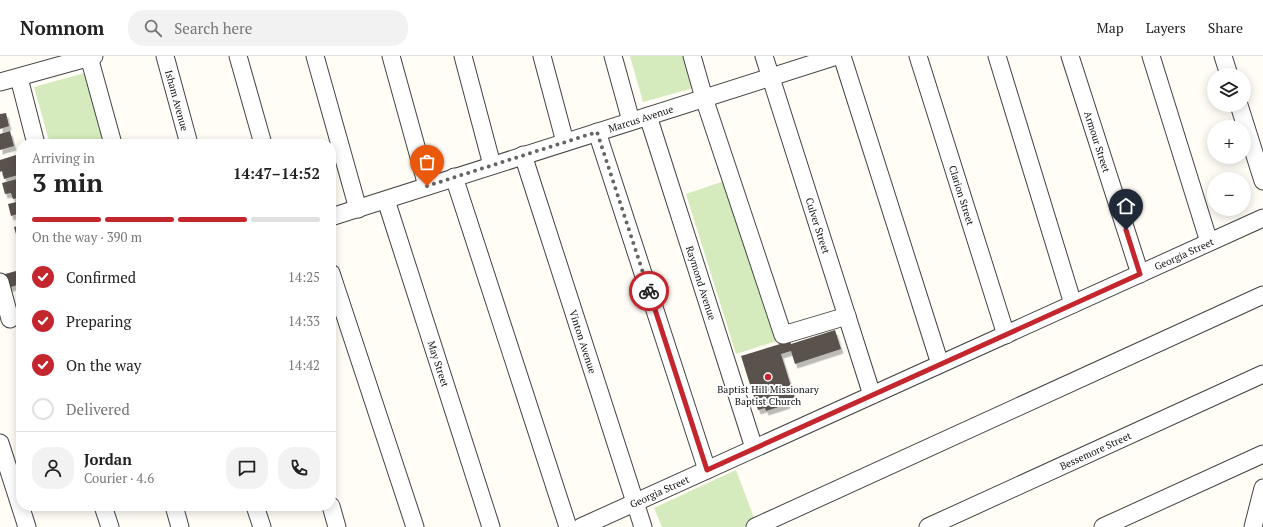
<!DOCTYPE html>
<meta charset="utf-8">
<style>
body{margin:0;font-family:"PT Serif",serif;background:#f2f2f2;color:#222;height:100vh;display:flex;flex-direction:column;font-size:15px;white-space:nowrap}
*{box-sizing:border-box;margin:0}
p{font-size:13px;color:#767676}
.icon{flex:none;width:22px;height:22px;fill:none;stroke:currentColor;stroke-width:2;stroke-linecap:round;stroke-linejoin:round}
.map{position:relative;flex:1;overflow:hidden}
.panel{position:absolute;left:16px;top:83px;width:320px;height:372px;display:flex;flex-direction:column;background:#fff;border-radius:16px;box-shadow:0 2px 10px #0003}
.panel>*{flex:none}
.fabs{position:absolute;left:1207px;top:12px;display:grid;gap:8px}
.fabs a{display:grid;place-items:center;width:44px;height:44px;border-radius:50%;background:#fff;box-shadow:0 2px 10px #0003;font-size:20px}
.pin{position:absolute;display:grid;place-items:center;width:34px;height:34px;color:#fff;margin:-41px -17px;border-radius:50% 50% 50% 0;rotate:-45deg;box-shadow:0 0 4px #0007}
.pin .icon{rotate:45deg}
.courier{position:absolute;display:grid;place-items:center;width:40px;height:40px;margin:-20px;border:3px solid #c4262e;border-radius:50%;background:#fff;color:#222;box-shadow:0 1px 5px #0007}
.head em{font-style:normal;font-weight:800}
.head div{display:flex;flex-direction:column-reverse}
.head{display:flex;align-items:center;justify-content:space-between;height:68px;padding:0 16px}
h1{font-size:26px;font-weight:800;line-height:30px}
.bar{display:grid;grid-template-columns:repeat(4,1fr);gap:6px 4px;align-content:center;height:48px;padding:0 16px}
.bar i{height:5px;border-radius:3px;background:#e0e0e0}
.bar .active{background:#c4262e}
.bar p{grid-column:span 4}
.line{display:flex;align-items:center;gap:10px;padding:0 16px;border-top:1px solid #e0e0e0}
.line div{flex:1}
.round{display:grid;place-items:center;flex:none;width:42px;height:42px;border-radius:16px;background:#f2f2f2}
ol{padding:0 16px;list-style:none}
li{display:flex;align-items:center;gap:12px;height:44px}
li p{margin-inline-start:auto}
li .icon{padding:4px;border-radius:50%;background:#c4262e;color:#fff;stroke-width:4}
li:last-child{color:#767676}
li i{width:22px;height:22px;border:2px solid #e0e0e0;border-radius:50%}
header{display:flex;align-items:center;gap:24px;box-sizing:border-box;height:56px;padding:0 20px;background:#fff;border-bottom:1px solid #e0e0e0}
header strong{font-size:19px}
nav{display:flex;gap:22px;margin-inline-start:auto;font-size:14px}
.search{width:280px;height:36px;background:#f2f2f2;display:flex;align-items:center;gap:10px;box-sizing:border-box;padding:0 14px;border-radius:16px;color:#767676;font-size:15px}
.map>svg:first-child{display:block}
</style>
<header>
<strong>Nomnom</strong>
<div class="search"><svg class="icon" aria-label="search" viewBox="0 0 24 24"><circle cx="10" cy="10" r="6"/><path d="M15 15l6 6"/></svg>Search here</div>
<nav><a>Map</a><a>Layers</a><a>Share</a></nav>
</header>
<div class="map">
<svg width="1263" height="471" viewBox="0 0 1263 471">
<defs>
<filter id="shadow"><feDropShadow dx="2.5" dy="4.5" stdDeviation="0" flood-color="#0004"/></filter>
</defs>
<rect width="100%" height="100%" fill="#fffdf5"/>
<!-- green -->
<g fill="#d5ebbd">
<polygon points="630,0 688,0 697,31 643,46"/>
<polygon points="88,16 108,88 50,88 34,31"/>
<polygon points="730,123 780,284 736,298 686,138"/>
<polygon points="736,414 756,467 747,471 662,471 654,452"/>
</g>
<!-- building -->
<g fill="#5a524d" filter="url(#shadow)">
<polygon points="6,57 9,70 0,73 0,58"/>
<polygon points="10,75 14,90 0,94 0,78"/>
<polygon points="16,99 19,110 16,111 18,119 4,123 2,115 0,116 0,104"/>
<polygon points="21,122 21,141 13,143 11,137 5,138 2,127"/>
<polygon points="21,145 21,164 19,164 17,158 11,160 8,148"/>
<polygon points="21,169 21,181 17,182 14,171"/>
<polygon points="16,215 20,228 8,232 5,218"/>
<polygon points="835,274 841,293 795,308 791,295 781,298 795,343 787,345 788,348 766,355 765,352 758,354 741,300 790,285 791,288"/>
</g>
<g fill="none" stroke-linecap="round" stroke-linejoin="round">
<!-- minor casing -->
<g stroke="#444" stroke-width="19">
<g id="minor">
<path id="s1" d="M165 0 189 88"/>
<polyline points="238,0 263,88"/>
<polyline points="315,0 358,153"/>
<polyline points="391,0 427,130"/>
<polyline points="463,0 492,109"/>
<polyline points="542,0 565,86"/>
<polyline points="613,0 631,65"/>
<polyline points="692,0 704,42 783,279 847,260"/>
<path id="s2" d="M764 0 872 339"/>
<polyline points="842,0 940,308"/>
<path id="s3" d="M918 0 1006 279"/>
<polyline points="997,0 1073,248"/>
<path id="s4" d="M1070 0 1140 218"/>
<polyline points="1151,0 1209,186"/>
<polyline points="1223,0 1229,19"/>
<polyline points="89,1 113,88"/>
<polyline points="19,22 36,88"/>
<polyline points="0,26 94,0"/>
<polyline points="1239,49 1263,125"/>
<path id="s5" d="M648 60 754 392"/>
<polyline points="597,76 707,414"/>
<path id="s6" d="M523 99 643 471"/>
<polyline points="454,121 568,471"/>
<path id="s7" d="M386 144 491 471"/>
<path id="s8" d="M331 161 837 0"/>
<polyline points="331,217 415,471"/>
<polyline points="0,226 10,263"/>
<polyline points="0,387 27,471"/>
<polyline points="103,450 110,471"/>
<polyline points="174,450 180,471"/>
<polyline points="255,450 262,471"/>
<polyline points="331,450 337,471"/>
<path id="s9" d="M581 471 1263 162"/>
<polyline points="755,471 1263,239"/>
<path id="s10" d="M928 471 1263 318"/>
<polyline points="1103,471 1263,398"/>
<polyline points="1253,471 1263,432"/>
</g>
</g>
<!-- minor -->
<use href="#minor" stroke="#fff" stroke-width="17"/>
</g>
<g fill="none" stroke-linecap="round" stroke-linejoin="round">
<!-- done -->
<polyline stroke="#646461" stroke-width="4" stroke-dasharray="0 7.2" points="427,130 597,76 649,235"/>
<!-- route -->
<polyline stroke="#c4262e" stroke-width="5" points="649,235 707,414 1140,218 1126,174"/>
</g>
<!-- markers -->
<circle fill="#c4262e" stroke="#fff" stroke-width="1.5" cx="768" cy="321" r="4"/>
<g text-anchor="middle" stroke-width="4" stroke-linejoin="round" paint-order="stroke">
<!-- street labels -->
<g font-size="10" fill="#111" stroke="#fff">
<text dy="4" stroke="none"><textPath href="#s1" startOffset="46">Isham Avenue</textPath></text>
<text dy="4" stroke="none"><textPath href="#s8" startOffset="325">Marcus Avenue</textPath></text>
<text dy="4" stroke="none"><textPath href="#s4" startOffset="90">Armour Street</textPath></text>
<text dy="4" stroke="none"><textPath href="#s3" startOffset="146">Clarion Street</textPath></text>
<text dy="4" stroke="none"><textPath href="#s2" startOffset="178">Culver Street</textPath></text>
<text dy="4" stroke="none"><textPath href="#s9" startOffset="662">Georgia Street</textPath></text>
<text dy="4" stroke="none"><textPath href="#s5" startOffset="175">Raymond Avenue</textPath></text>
<text dy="4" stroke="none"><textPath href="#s6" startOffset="196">Vinton Avenue</textPath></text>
<text dy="4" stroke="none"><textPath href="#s7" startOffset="172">May Street</textPath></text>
<text dy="4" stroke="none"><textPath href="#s10" startOffset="184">Bessemore Street</textPath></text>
<text dy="4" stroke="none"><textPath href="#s9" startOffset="86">Georgia Street</textPath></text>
</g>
<!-- poi labels -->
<g font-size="10" fill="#111" stroke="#fff">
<text x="768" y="337">Baptist Hill Missionary<tspan x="768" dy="12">Baptist Church</tspan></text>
</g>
</g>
</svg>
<div class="fabs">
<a><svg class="icon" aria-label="layers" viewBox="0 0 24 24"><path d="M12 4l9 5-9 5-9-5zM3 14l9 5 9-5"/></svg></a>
<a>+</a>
<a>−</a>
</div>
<div class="pin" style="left:427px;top:130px;background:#ea580c"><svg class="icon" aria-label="bag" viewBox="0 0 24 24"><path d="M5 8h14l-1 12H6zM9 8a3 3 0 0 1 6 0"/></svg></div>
<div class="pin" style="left:1126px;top:174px;background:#1f2937"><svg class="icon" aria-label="home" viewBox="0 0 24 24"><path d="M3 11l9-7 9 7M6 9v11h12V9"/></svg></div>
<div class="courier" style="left:649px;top:235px"><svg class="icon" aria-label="bike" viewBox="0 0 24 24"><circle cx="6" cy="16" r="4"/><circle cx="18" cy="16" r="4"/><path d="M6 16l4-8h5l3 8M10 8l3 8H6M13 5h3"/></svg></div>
<section class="panel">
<div class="head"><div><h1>3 min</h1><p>Arriving in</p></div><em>14:47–14:52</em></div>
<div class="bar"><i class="active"></i><i class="active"></i><i class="active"></i><i></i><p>On the way · 390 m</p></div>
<ol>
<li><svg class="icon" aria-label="check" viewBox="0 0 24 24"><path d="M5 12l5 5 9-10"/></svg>Confirmed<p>14:25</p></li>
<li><svg class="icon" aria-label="check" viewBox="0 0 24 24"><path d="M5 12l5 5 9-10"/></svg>Preparing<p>14:33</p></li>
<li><svg class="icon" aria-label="check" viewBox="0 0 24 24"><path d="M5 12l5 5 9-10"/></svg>On the way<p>14:42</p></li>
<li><i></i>Delivered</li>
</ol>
<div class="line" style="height:72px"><a class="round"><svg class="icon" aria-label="person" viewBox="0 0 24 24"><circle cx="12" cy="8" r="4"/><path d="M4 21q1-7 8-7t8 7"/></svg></a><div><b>Jordan</b><p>Courier · 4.6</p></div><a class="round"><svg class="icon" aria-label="chat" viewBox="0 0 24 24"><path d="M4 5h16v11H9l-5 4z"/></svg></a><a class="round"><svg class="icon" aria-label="phone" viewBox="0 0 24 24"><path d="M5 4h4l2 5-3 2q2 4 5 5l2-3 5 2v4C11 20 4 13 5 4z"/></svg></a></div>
</section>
</div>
